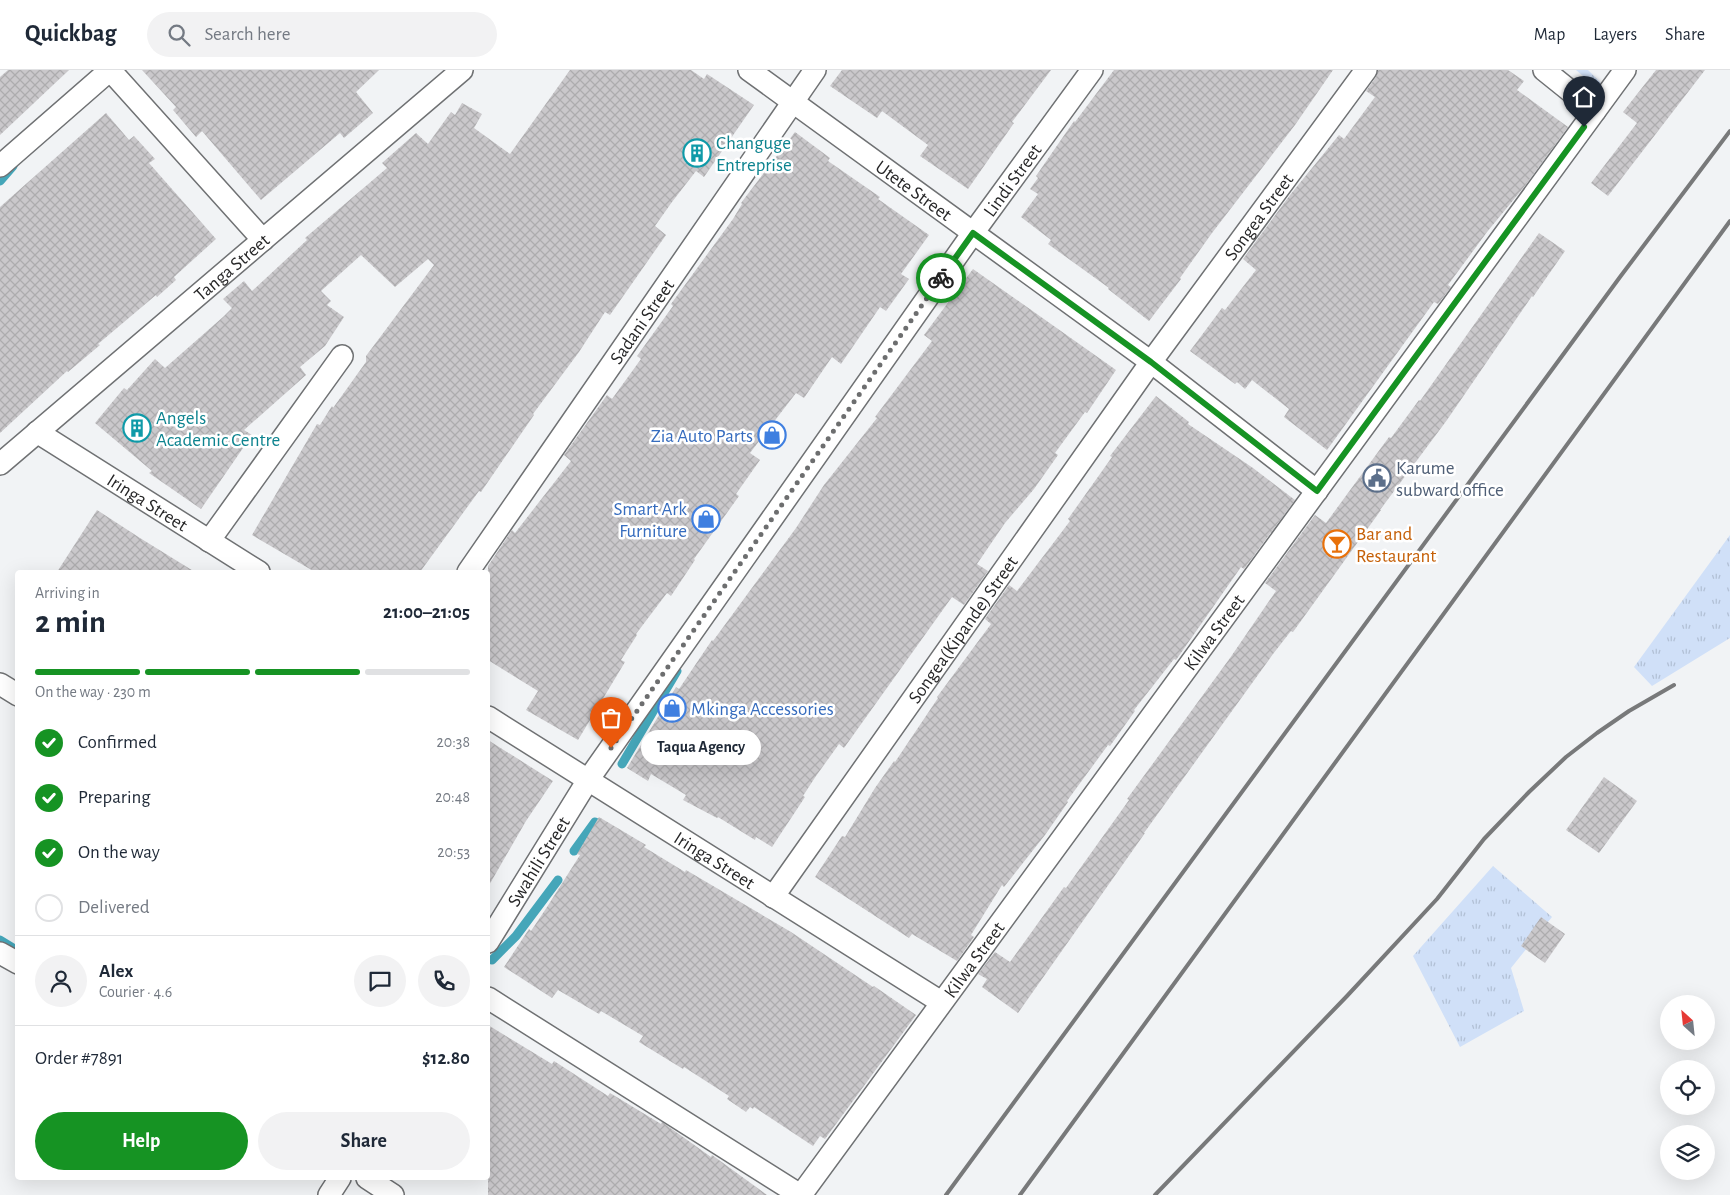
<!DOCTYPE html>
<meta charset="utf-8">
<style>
body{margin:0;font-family:"Alegreya Sans",sans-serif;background:#f2f2f3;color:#1f2937;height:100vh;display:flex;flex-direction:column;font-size:19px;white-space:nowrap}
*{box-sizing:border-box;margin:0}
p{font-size:16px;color:#747a83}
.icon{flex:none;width:28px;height:28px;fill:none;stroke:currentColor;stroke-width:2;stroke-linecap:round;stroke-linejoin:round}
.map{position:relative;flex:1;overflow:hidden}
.panel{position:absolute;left:15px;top:500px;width:475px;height:610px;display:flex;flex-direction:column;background:#fff;border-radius:5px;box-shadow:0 5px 20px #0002}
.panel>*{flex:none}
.needle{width:32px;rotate:333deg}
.controls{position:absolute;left:1660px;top:925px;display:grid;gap:10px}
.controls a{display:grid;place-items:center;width:55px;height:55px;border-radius:50%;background:#fff;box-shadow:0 5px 20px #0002;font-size:25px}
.pin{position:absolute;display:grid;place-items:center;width:42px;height:42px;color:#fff;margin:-51px -21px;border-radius:50% 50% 50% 0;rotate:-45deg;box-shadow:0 0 5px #0007}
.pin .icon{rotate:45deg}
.courier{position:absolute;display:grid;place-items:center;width:50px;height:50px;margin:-25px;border:4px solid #169323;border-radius:50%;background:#fff;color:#222;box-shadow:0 1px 6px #0007}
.bubble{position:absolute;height:35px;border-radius:18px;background:#fff;box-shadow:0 5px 20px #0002;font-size:16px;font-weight:700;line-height:35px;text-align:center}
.head em{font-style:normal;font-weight:700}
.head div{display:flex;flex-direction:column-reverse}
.head{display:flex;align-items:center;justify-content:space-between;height:85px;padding:0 20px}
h1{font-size:32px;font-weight:700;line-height:38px}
.bar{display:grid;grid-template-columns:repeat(4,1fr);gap:8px 5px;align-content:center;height:60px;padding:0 20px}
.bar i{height:6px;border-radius:4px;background:#e0e1e3}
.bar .active{background:#169323}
.bar p{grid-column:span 4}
.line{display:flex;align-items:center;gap:12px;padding:0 20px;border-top:1px solid #e0e1e3}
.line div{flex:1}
.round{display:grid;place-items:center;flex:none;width:52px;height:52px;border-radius:26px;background:#f2f2f3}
ol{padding:0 20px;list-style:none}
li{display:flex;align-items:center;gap:15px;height:55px}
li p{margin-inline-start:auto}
li .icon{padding:5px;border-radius:50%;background:#169323;color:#fff;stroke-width:4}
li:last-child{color:#747a83}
li i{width:28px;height:28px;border:2px solid #e0e1e3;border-radius:50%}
.cta{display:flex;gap:10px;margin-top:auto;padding:10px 20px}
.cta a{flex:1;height:58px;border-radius:30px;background:#169323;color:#fff;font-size:20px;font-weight:700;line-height:58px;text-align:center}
.cta a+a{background:#f2f2f3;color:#1f2937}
header{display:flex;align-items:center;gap:30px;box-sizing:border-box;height:70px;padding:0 25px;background:#fff;border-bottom:1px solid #e0e1e3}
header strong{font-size:24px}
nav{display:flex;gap:28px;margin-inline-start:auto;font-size:18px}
.search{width:350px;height:45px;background:#f2f2f3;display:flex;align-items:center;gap:12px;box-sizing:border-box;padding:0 18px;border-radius:28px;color:#747a83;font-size:19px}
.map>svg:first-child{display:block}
</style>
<header>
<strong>Quickbag</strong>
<div class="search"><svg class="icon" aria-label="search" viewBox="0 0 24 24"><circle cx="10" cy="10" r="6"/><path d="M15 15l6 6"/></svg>Search here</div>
<nav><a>Map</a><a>Layers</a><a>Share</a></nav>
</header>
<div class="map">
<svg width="1730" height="1125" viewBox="0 0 1730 1125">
<defs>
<pattern id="grass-tufts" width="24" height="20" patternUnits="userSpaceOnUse" patternTransform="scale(1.25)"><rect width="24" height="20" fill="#d0e0f8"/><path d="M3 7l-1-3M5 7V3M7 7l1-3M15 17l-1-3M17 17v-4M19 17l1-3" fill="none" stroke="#b2c0d5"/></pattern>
<pattern id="building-cross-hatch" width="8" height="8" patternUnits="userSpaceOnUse" patternTransform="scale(1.25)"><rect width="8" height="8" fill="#cac8cb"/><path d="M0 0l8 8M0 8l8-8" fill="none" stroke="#adacae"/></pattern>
</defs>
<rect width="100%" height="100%" fill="#f1f3f5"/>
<!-- grass -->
<g fill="url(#grass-tufts)">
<polygon points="1576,0 1588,0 1602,14 1598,19"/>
<polygon points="1730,465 1730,568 1652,616 1634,597"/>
<polygon points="1493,796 1552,847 1511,898 1524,941 1460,977 1413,886"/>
</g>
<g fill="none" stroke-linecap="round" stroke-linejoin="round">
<!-- stream -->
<g stroke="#45a6b9" stroke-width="9">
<polyline points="0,111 13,96"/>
<polyline points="622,694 677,601"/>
<polyline points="574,781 595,752"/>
<polyline points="0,870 18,881"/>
<polyline points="492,890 516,866 558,810"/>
</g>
</g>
<!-- building -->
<g fill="url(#building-cross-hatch)">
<polygon points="8,0 69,0 0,65 0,7"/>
<polygon points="142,0 379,0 356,22 373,43 344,68 340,63 261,130 202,61 196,67 173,40 176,37"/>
<polygon points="570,0 691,0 704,9 707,4 754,35 704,107 696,101 672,132 655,156 666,165 610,245 605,242 579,282 533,344 534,345 481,422 479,421 420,502 315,502 252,465 317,354 320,355 332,336 333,338 366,292 366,286 434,195 428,189 395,217 361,185 321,221 331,231 327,235 344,247 325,276 300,297 306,305 244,360 252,365 201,439 149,403 152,401 95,353 124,318 127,320 155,289 165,298 223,247 232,238 223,229 244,211 252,221 307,170 305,168 387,98 382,93 416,63 428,74 451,42 455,45 462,33 482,44 474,58 510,84"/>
<polygon points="842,0 1051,0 1012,52 1014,53 968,119 920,86 928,75 882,41 877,48 830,16"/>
<polygon points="1114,0 1333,0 1295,55 1212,163 1180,208 1181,209 1149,251 1108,219 1109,218 1048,174 1051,170 1021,147 1038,124 1030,119 1038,108 1036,106 1074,51 1075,52"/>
<polygon points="1378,0 1508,0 1524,11 1517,20 1568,57 1524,117 1487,162 1448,215 1451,217 1438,234 1434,232 1327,380 1284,347 1289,339 1252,310 1245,319 1237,312 1235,314 1190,281 1222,238 1225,240 1256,200 1243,189 1290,125 1339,65 1344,69 1375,27 1366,21 1376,7"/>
<polygon points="1656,0 1705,0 1608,126 1591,113 1637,53 1623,42"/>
<polygon points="106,43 129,70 134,66 155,89 149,93 216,169 174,207 176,210 157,227 156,225 98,274 100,275 68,302 67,301 0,363 0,137"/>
<polygon points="795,62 830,88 828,91 880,127 878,129 929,165 901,204 909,209 886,241 880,237 841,294 832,287 804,328 796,323 750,383 760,390 736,424 739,426 694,489 695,490 671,526 667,523 636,564 637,565 621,590 625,592 578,670 526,640 538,621 488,590 488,496 512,460 515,463 571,391 564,385 607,325 612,329 641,289 637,286 673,236 671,234 733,149 742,134 741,133"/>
<polygon points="1539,163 1565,181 1533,227 1532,226 1447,350 1380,440 1381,440 1293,562 1291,561 1273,584 1144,763 1145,763 1018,943 982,917 987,909 978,904 995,882 1010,892 1064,817 1066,818 1129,730 1127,729 1230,588 1276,521 1265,513 1315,445 1326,453 1389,367 1391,368 1419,330 1420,331"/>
<polygon points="973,199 1116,300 1087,343 1085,342 1055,383 1058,385 1034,419 1005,453 977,494 988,501 964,535 952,527 844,678 839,674 816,706 803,726 805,727 772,777 756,767 755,770 718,747 717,748 683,730 686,725 651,704 648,711 627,698 676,617 679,619 712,570 713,571 796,458 824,415 877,348 875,347 932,271 924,265"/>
<polygon points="1156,326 1189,352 1188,354 1253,398 1295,430 1244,499 1241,497 1176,590 1174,589 1134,640 1135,641 1110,676 1108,675 1067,731 1068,732 1045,765 1004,817 1002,815 971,865 974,867 957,891 912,864 909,868 815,807 842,766 845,767 875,718 894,691 895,692 938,628 937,627 991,554 985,549 1009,515 1017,521 1070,451 1068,449 1112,387 1110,386"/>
<polygon points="97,440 140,468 195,502 57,502"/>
<polygon points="488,670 553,711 526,751 488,817"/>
<polygon points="1604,707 1637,731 1599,783 1566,760"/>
<polygon points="599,747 646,775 644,777 685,802 686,800 791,862 873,917 874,916 916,945 825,1069 820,1066 813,1076 754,1037 753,1039 750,1037 746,1042 727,1029 729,1026 684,997 683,999 639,972 643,966 601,941 599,944 558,920 552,928 504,897 529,859 531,861 547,837 580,785 577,784"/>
<polygon points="1541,847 1565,864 1545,893 1521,876"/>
<polygon points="488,955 552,994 554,991 608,1026 610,1023 661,1054 662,1052 711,1087 712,1085 767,1125 488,1125"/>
</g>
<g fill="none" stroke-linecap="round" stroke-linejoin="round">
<!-- minor casing -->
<g stroke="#6f7173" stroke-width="24">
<g id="minor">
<polyline points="110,0 263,170"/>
<path id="s1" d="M749 0 1151 292 1317 421"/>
<polyline points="1544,0 1595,41"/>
<polyline points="0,96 110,0"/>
<path id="s2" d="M37 362 259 502"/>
<path id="s3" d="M0 394 462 0"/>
<polyline points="209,471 342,286"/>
<path id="s4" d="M468 502 815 0"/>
<polyline points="0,614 18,625"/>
<path id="s5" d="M488 647 941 932"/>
<path id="s6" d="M773 827 1151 292 1366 0"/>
<path id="s7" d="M488 872 588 710 973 163 1092 0"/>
<polyline points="0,883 18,893"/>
<polyline points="488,928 800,1125"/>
<polyline points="367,1108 393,1125"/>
<polyline points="329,1125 340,1108"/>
<path id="s8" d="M801 1125 1625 0"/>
</g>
</g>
<!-- minor -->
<use href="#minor" stroke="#fff" stroke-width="21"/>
<!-- rail -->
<g stroke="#78797a" stroke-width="4">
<polyline points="946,1125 1620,207 1730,61"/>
<polyline points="1020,1125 1730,151"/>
<polyline points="1155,1125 1347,926 1437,829 1484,769 1529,722 1566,687 1597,663 1629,641 1674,615"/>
</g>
</g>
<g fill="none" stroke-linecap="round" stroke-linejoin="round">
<!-- done -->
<polyline stroke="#6d6e6f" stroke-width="5" stroke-dasharray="0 9" points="611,678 941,208"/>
<!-- route -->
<polyline stroke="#169323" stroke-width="6" points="941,208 973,163 1151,292 1317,421 1584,57"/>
</g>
<!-- icons -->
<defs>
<g id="building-ring" transform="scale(1.4375)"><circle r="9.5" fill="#fff" stroke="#0f9aa8" stroke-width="1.5"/><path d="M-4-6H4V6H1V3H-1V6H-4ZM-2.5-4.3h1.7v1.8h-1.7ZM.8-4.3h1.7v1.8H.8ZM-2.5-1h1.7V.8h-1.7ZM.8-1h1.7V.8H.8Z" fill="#0f9aa8"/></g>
<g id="shop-ring" transform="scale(1.4375)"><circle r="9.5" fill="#fff" stroke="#3f7fe0" stroke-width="1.5"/><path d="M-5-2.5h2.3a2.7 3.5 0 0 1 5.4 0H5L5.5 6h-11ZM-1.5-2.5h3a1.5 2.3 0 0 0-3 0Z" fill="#3f7fe0"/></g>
<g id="civic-ring" transform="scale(1.4375)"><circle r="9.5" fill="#fff" stroke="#5c6f8a" stroke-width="1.5"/><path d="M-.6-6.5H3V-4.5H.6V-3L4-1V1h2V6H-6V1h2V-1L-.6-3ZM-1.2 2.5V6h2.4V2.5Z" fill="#5c6f8a"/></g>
<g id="bar-ring" transform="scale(1.4375)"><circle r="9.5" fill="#fff" stroke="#e8710a" stroke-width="1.5"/><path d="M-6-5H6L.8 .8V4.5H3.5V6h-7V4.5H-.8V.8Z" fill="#e8710a"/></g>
</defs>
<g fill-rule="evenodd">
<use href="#building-ring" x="697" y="83"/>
<use href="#building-ring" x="137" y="358"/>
<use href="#shop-ring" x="772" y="365"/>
<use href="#civic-ring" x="1377" y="408"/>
<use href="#shop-ring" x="706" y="449"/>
<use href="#bar-ring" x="1337" y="474"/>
<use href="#shop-ring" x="672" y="638"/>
</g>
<g text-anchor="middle" stroke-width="5" stroke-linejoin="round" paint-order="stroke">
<!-- culture labels -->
<g font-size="19" fill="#0d838f" stroke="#fff" text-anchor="start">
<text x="716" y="79">Changuge<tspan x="716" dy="22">Entreprise</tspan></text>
<text x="156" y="354">Angels<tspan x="156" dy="22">Academic Centre</tspan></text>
</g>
<!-- street labels -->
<g font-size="19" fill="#262627" stroke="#fff">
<text dy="7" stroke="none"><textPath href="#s7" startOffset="925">Lindi Street</textPath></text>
<text dy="7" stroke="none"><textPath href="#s1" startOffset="204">Utete Street</textPath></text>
<text dy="7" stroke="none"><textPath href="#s6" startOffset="836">Songea Street</textPath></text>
<text dy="7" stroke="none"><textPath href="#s3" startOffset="304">Tanga Street</textPath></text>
<text dy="7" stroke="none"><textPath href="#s4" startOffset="305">Sadani Street</textPath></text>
<text dy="7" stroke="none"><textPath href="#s2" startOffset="131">Iringa Street</textPath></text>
<text dy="7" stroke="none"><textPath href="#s6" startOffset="328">Songea(Kipande) Street</textPath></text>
<text dy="7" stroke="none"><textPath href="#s8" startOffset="698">Kilwa Street</textPath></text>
<text dy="7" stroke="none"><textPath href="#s5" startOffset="268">Iringa Street</textPath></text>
<text dy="7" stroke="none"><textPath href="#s7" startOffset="95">Swahili Street</textPath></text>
<text dy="7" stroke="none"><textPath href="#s8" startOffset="292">Kilwa Street</textPath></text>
</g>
<!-- shop labels -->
<g font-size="19" fill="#366cbe" stroke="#fff" text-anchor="end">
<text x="753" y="372">Zia Auto Parts</text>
<text x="687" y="445">Smart Ark<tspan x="687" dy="22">Furniture</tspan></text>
<text x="691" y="645" text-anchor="start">Mkinga Accessories</text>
</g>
<!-- service labels -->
<g font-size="19" fill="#4e5e75" stroke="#fff" text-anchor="start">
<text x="1396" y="404">Karume<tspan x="1396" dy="22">subward office</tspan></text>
</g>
<!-- food labels -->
<g font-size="19" fill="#c56008" stroke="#fff" text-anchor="start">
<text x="1356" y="470">Bar and<tspan x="1356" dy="22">Restaurant</tspan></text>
</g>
</g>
</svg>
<div class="controls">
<a><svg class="needle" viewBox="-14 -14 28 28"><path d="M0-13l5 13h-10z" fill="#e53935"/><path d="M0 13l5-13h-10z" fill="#747a83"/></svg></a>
<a><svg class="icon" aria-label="locate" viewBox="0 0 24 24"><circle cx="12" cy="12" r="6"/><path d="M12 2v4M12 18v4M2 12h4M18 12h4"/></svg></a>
<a><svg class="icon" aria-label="layers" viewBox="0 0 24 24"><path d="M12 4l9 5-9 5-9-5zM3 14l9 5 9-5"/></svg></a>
</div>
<div class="pin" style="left:611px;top:678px;background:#ea580c"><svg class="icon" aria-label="bag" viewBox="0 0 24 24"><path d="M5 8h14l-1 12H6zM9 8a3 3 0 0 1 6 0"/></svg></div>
<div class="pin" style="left:1584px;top:57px;background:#1f2937"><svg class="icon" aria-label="home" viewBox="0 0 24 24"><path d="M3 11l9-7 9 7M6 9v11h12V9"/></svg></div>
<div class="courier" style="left:941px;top:208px"><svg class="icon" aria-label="bike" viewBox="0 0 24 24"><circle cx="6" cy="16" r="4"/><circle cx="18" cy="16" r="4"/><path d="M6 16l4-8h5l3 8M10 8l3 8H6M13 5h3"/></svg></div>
<div class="bubble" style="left:641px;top:660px;width:120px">Taqua Agency</div>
<section class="panel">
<div class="head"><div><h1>2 min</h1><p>Arriving in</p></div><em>21:00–21:05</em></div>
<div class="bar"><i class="active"></i><i class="active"></i><i class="active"></i><i></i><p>On the way · 230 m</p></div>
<ol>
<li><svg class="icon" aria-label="check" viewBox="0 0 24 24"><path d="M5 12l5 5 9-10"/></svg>Confirmed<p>20:38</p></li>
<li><svg class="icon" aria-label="check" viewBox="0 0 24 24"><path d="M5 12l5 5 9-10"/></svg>Preparing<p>20:48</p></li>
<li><svg class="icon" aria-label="check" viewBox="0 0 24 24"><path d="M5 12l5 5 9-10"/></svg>On the way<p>20:53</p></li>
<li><i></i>Delivered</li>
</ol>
<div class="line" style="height:90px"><a class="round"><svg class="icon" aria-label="person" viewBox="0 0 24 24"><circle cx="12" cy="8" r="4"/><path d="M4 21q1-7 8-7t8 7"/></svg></a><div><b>Alex</b><p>Courier · 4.6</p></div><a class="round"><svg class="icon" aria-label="chat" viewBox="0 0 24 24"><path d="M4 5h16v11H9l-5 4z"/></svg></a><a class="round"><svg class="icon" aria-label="phone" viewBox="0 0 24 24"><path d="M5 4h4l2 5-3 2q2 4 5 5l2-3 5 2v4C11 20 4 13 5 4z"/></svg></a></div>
<div class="line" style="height:65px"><div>Order #7891</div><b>$12.80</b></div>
<div class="cta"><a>Help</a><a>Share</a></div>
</section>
</div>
